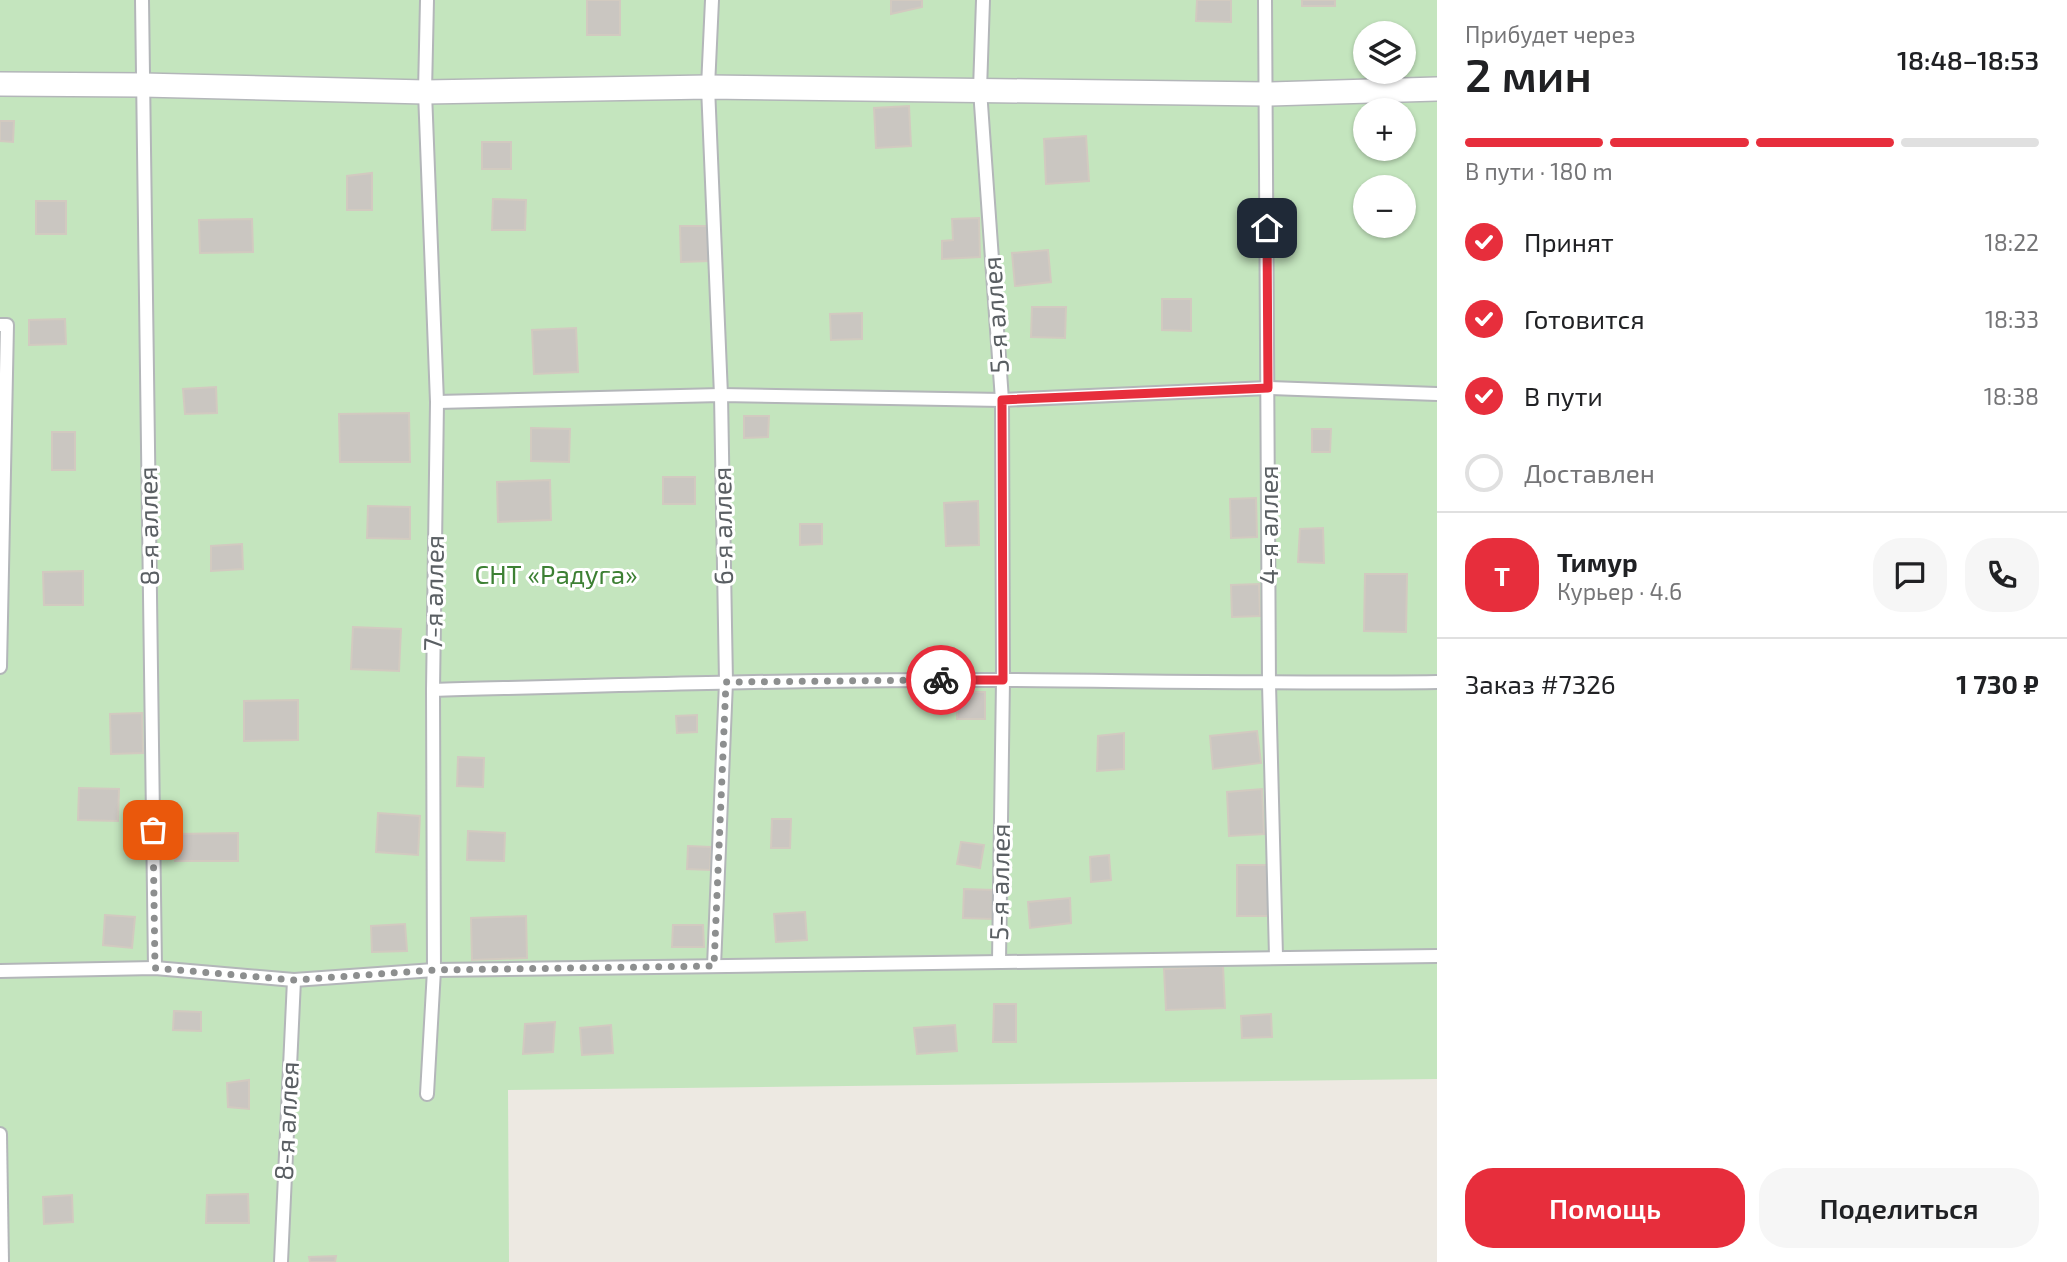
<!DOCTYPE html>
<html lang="ru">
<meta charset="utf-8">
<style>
body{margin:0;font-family:"Exo 2",sans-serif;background:#f6f6f6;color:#202124;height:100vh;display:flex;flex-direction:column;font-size:26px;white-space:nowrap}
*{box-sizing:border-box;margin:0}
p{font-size:23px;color:#757577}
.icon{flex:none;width:38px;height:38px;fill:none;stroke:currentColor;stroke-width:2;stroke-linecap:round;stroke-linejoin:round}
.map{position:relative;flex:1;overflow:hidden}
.drawer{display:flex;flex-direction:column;background:#fff;width:630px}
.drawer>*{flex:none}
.fabs{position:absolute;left:1353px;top:21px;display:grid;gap:14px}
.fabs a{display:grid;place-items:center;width:63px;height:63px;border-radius:50%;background:#fff;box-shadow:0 2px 5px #0004;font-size:35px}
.pin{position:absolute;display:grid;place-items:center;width:60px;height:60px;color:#fff;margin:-30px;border-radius:14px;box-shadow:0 4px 10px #0006}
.courier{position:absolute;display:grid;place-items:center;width:70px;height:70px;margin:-35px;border:5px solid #e72e3c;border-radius:50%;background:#fff;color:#222;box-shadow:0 2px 9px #0007}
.headline em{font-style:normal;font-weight:600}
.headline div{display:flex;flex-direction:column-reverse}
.headline{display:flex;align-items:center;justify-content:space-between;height:119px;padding:0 28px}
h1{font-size:46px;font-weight:600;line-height:52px}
.bar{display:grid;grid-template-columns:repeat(4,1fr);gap:10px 7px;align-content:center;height:84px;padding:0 28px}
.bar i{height:9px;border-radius:5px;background:#e0e0e0}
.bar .active{background:#e72e3c}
.bar p{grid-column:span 4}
.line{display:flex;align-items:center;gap:18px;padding:0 28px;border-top:2px solid #e0e0e0}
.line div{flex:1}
.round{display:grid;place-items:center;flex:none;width:74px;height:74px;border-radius:28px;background:#f6f6f6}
ol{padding:0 28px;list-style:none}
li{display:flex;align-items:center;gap:21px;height:77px}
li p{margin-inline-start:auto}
li .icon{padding:7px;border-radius:50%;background:#e72e3c;color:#fff;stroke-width:4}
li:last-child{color:#757577}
li i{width:38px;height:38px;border:4px solid #e0e0e0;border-radius:50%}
.primary-button{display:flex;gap:14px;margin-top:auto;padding:14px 28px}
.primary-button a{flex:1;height:80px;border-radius:28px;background:#e72e3c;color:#fff;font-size:28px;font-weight:600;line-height:80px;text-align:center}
.primary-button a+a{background:#f6f6f6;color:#202124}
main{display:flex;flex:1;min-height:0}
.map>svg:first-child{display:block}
</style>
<main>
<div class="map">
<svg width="1437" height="1262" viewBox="0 0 1437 1262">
<rect width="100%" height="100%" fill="#ede9e2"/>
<!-- green -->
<path fill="#c4e5be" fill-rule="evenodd" d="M0 0H1437V1079L508 1090 509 1262H0ZM1365 33H1404V72H1365ZM1365 110H1404V149H1365ZM1365 187H1404V226H1365Z"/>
<!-- building -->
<g fill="#cac6c1" stroke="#d2cac0" stroke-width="2">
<rect x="587" y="0" width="33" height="35"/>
<polygon points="891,0 922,0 922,7 891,14"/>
<polygon points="1197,0 1231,0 1231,22 1196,21"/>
<rect x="1302" y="0" width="33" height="6"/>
<polygon points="909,106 911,146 876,148 874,108"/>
<polygon points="0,121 14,121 13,142 0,141"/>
<polygon points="1086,136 1089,181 1046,184 1044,139"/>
<rect x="482" y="142" width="29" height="27"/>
<polygon points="372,173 372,210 347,210 347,176"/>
<polygon points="493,199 526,200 525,230 492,230"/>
<rect x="36" y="201" width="30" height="33"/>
<polygon points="979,218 980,257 942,259 942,241 953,240 952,219"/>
<polygon points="252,219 253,252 200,253 199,220"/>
<polygon points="680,226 709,226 709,261 681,262"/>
<polygon points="1048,250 1051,282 1015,286 1012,253"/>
<polygon points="1162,299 1191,299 1191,331 1162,330"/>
<polygon points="1032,307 1066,307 1065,338 1031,337"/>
<polygon points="862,313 862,339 831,340 830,314"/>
<polygon points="65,319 66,344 29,345 29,320"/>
<polygon points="576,328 578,372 534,374 532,330"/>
<polygon points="216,387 217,413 185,414 183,389"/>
<polygon points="409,413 410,462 340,462 339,414"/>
<polygon points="744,416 769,416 768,437 744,438"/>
<polygon points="531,428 570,429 569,462 531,461"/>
<polygon points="1312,429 1331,429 1330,452 1312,452"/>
<rect x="52" y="432" width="23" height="38"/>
<rect x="663" y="477" width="32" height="27"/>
<polygon points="550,480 551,520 498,522 497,482"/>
<polygon points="1256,498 1257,537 1231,538 1230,499"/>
<polygon points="978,501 979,545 946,546 944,503"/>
<polygon points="368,506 410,507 410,539 367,538"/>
<polygon points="800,524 822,524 822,544 800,545"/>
<polygon points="1323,528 1324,563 1298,562 1300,529"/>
<polygon points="242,544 243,569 211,571 211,546"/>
<polygon points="83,571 83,605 44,605 43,572"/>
<polygon points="1365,574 1407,574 1406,632 1364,631"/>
<polygon points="1259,584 1260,616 1232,617 1231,585"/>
<polygon points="353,627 401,629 399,671 351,669"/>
<rect x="957" y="692" width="28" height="27"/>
<polygon points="298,700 298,740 244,741 244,701"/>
<polygon points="142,713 143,753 111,754 110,714"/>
<polygon points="697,715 697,732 677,733 676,716"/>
<polygon points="1257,731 1261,763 1213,769 1210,736"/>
<polygon points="1124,733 1124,769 1097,771 1098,736"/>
<polygon points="458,757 484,758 483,787 457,786"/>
<polygon points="79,788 119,789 118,821 78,820"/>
<polygon points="1262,789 1264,834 1229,836 1227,792"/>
<polygon points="378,813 420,816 418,855 376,852"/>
<polygon points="772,819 791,819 790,848 771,848"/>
<polygon points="468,831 505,833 504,861 467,860"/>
<polygon points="238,833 238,861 175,861 175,834"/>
<polygon points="961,842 984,845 980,868 957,864"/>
<polygon points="688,846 711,847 710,870 687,869"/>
<polygon points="1109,855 1111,880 1091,882 1090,857"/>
<rect x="1237" y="865" width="31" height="51"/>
<polygon points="964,889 994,890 993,919 963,918"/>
<polygon points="1070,898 1071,923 1030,928 1028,902"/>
<polygon points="805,912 807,940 776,942 774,914"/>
<polygon points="105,915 135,917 132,948 103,945"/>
<polygon points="526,916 527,958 472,960 471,918"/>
<polygon points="405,924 407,951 372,952 371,926"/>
<polygon points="673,925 703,925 704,947 672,947"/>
<polygon points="1223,966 1225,1008 1166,1010 1164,969"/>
<polygon points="994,1004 1016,1004 1016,1042 993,1042"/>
<polygon points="174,1011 201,1012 201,1031 173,1030"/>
<polygon points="1271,1014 1272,1037 1242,1038 1241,1016"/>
<polygon points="555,1022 553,1052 523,1054 525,1024"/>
<polygon points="611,1025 613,1053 582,1055 580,1028"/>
<polygon points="955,1025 957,1051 917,1054 914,1028"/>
<polygon points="249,1080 249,1109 228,1107 227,1083"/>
<polygon points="248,1194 249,1223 206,1223 207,1195"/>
<polygon points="72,1195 73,1222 44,1224 43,1197"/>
<polygon points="336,1256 335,1262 310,1262 309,1257"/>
</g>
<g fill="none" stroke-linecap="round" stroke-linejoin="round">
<!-- service casing -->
<g stroke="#b3b6b9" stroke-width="16">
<g id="service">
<polyline points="142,0 155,968"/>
<polyline points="712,0 708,87 721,395 726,682 714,966"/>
<polyline points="983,0 980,90 1002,400 1003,680 999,961"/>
<polyline points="1265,0 1269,684 1276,956"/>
<polyline points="0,325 7,325 0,667"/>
<polyline points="437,402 721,395 1002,400 1268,388 1437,394"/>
<path d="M433 690C623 685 813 679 1003 680 1148 681 1292 684 1437 682"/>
<polyline points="0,971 155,968 294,980 434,970 1437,956"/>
<polyline points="427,1094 434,970 433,690 437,402 425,92 427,0"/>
<polyline points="0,1134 2,1262"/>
<polyline points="281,1262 294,980"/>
</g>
</g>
<!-- minor casing -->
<g stroke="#b3b6b9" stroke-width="26">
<polyline id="minor" points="0,84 143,85 425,92 708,87 1266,94 1437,89"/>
</g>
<!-- service -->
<use href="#service" stroke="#fff" stroke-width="12"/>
<!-- minor -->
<use href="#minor" stroke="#fff" stroke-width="23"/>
</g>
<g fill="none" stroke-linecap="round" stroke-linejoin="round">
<!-- done -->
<polyline stroke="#8d8f8f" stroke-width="7" stroke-dasharray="0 12.6" points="153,830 155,968 294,980 434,970 714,966 726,682 941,680"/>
<!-- route -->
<polyline stroke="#e72e3c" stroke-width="9" points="941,680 1003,680 1002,400 1268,388 1267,228"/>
</g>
<g text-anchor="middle" stroke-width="6" stroke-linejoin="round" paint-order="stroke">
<!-- street labels -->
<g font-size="26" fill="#5a5f63" stroke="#fff">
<text transform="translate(996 315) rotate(-94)" y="9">5-я аллея</text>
<text transform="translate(1269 525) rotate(-90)" y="9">4-я аллея</text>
<text transform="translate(149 526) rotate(-91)" y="9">8-я аллея</text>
<text transform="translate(723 526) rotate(-91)" y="9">6-я аллея</text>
<text transform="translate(434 593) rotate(-89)" y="9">7-я аллея</text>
<text transform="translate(1000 882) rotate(-89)" y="9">5-я аллея</text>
<text transform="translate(287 1121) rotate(-87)" y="9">8-я аллея</text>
</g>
<!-- park labels -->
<g font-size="26" fill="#3d8034" stroke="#fff">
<text x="556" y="584">СНТ «Радуга»</text>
</g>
</g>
</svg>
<div class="fabs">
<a><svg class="icon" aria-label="layers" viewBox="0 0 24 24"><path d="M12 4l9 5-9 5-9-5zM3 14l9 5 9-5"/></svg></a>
<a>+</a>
<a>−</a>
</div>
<div class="pin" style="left:153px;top:830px;background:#ea580c"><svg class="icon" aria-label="bag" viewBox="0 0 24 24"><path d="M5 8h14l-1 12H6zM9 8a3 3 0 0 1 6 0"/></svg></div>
<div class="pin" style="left:1267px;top:228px;background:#1f2937"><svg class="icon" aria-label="home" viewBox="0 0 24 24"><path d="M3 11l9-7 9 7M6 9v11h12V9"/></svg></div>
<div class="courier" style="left:941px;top:680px"><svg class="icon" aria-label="bike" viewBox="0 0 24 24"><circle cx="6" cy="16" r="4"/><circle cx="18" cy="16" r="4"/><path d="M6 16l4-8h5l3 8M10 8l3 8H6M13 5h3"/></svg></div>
</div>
<section class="drawer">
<div class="headline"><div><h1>2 мин</h1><p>Прибудет через</p></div><em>18:48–18:53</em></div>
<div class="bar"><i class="active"></i><i class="active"></i><i class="active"></i><i></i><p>В пути · 180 m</p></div>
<ol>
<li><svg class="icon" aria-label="check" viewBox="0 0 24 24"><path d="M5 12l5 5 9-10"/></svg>Принят<p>18:22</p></li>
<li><svg class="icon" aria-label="check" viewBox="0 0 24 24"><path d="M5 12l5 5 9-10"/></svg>Готовится<p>18:33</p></li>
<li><svg class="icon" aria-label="check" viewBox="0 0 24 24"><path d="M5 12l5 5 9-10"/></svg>В пути<p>18:38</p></li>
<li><i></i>Доставлен</li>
</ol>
<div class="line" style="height:126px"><b class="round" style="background:#e72e3c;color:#fff">Т</b><div><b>Тимур</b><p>Курьер · 4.6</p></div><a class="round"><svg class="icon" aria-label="chat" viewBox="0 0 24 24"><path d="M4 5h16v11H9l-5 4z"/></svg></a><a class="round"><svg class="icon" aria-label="phone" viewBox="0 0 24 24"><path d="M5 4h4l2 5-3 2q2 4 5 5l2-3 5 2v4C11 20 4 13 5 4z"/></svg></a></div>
<div class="line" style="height:91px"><div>Заказ #7326</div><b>1 730 ₽</b></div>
<div class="primary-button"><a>Помощь</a><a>Поделиться</a></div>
</section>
</main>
